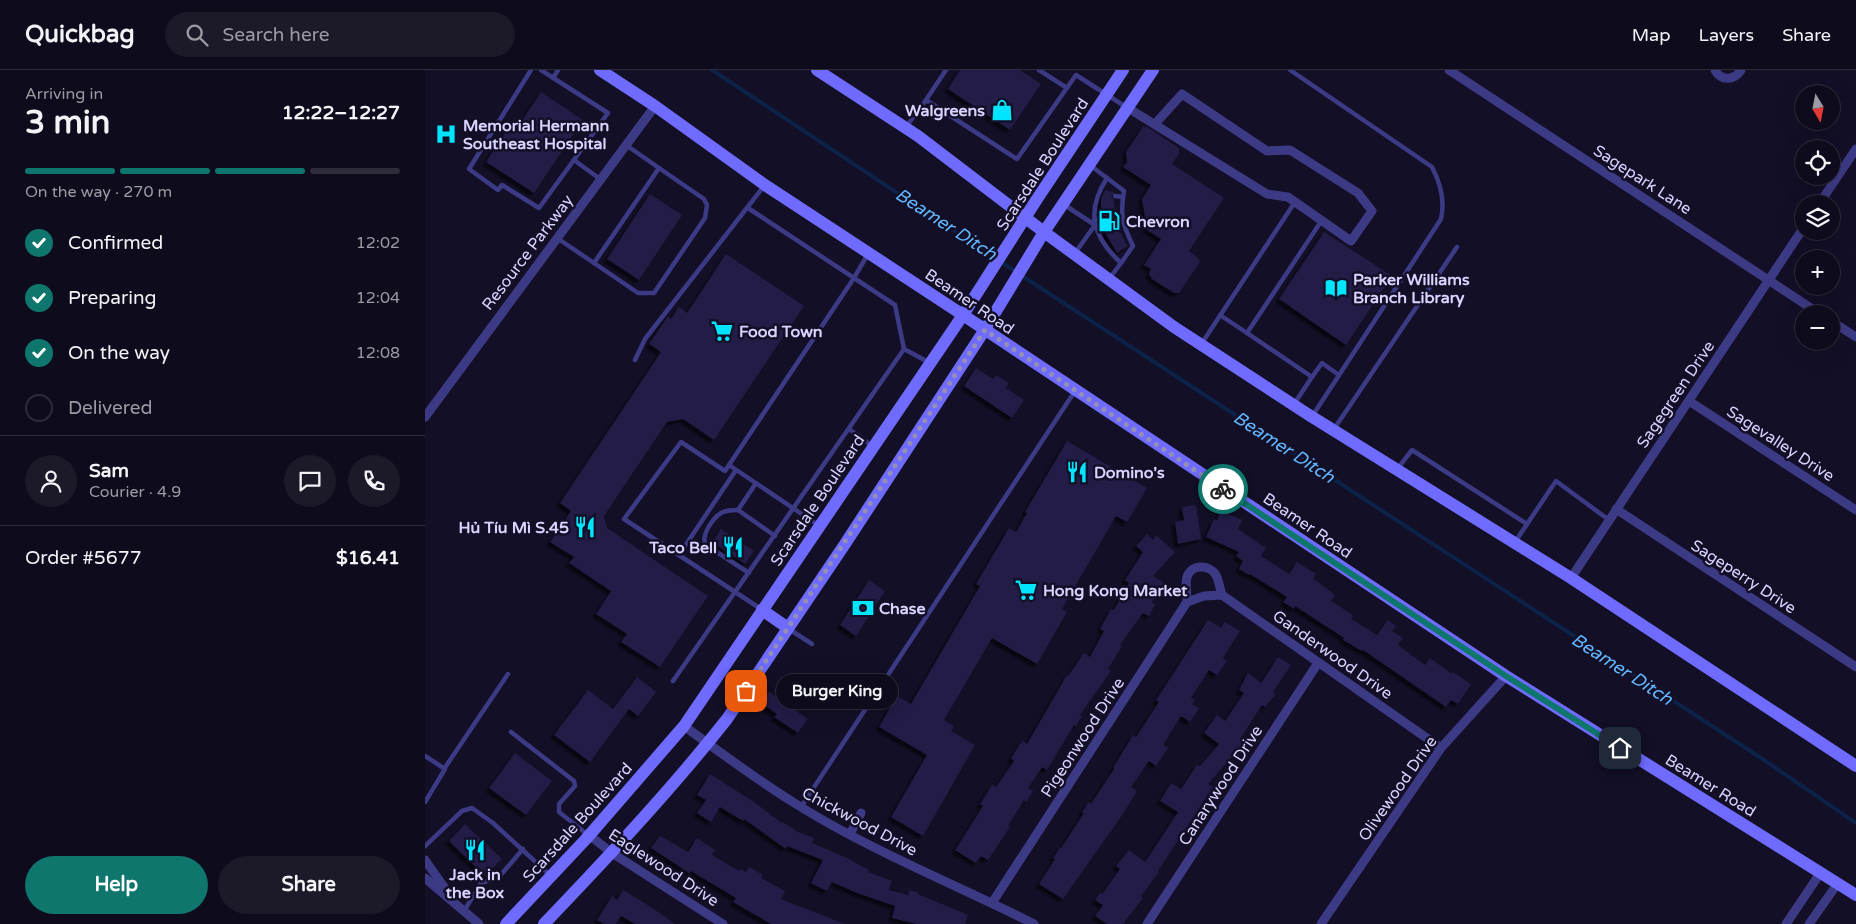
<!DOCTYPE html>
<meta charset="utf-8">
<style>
body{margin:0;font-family:"Varela Round",sans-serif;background:#1c1929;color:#f1f3f6;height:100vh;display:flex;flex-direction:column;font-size:19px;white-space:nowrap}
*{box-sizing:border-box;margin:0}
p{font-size:16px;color:#9b9ba3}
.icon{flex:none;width:28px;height:28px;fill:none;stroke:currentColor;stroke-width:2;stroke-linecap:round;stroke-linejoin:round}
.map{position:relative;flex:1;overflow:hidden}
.side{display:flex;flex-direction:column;background:#0e0b1c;width:425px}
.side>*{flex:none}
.needle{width:32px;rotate:170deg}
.fabs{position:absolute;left:1370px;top:15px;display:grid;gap:10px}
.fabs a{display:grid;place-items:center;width:45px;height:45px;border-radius:50%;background:#0e0b1c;box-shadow:0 5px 20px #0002,0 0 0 1px #2e2b3b;font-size:25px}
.pin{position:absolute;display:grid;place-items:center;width:42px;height:42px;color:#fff;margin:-21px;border-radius:10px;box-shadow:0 2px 8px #0006}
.courier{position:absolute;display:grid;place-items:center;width:50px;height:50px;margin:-25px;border:4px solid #0f766e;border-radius:50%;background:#fff;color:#222;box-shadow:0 1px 6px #0007}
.bubble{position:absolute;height:35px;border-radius:18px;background:#0e0b1c;box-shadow:0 5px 20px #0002,0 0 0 1px #2e2b3b;font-size:16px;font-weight:800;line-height:35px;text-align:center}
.overview em{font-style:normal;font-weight:800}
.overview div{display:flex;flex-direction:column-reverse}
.overview{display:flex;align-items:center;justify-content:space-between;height:85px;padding:0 25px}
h1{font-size:32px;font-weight:800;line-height:38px}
.bar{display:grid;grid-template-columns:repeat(4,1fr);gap:8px 5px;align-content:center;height:60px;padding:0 25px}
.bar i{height:6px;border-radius:4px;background:#2e2b3b}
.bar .on{background:#0f766e}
.bar p{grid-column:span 4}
.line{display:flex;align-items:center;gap:12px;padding:0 25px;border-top:1px solid #2e2b3b}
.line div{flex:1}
.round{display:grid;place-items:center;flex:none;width:52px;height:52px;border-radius:26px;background:#1c1929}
ol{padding:0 25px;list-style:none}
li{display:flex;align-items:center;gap:15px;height:55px}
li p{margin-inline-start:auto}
li .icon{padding:5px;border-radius:50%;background:#0f766e;color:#fff;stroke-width:4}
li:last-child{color:#9b9ba3}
li i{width:28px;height:28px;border:2px solid #2e2b3b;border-radius:50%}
.primary-button{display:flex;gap:10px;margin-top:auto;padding:10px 25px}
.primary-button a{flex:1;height:58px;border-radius:30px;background:#0f766e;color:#fff;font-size:20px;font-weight:800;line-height:58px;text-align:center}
.primary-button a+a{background:#1c1929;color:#f1f3f6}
header{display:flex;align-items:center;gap:30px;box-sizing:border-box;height:70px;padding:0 25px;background:#0e0b1c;border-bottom:1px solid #2e2b3b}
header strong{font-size:24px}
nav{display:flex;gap:28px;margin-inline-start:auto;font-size:18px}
.search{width:350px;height:45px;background:#1c1929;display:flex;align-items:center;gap:12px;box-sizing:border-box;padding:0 18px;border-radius:28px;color:#9b9ba3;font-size:19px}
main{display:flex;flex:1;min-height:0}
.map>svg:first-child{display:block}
</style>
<header>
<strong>Quickbag</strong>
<div class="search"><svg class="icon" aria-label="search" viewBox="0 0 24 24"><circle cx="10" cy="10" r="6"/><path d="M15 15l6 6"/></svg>Search here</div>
<nav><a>Map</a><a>Layers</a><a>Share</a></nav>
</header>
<main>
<section class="side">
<div class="overview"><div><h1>3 min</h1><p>Arriving in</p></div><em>12:22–12:27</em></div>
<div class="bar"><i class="on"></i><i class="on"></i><i class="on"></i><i></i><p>On the way · 270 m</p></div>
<ol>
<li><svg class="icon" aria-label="check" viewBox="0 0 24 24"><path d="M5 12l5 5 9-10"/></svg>Confirmed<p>12:02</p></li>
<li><svg class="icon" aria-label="check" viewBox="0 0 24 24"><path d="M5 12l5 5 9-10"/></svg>Preparing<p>12:04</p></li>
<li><svg class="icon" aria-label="check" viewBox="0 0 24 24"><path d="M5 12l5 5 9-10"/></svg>On the way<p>12:08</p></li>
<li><i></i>Delivered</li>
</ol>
<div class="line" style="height:90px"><a class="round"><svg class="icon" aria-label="person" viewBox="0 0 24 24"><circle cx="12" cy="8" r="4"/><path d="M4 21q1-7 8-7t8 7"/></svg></a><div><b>Sam</b><p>Courier · 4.9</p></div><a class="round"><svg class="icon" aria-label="chat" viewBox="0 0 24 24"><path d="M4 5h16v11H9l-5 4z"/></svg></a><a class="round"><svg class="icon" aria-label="phone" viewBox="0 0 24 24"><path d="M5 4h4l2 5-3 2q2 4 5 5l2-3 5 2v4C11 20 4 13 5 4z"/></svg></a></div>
<div class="line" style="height:65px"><div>Order #5677</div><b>$16.41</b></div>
<div class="primary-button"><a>Help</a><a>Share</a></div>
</section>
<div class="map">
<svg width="1431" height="854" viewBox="0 0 1431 854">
<defs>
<filter id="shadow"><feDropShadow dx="-3.5" dy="3.5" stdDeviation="1" flood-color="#0009"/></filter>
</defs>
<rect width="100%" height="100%" fill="#130f26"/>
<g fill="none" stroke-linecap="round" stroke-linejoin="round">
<!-- stream -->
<polyline stroke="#0c2248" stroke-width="4" points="287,0 608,213 1336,688 1431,753"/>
</g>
<!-- building -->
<g fill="#241b47" filter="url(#shadow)">
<polygon points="535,0 595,0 616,14 585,60 523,19"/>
<polygon points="116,22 158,50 109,123 61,92 82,60 88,64"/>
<polygon points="718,57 722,57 754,78 754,84 747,94 799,128 764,181 772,187 775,192 754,223 749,223 727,209 724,204 726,199 719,195 736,169 722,160 717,129 726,115 698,97 702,92 701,82"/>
<polygon points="680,120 690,122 686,126 689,130 691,153 702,176 692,183 682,166 678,153 681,149 680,146 676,145 676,129"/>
<polygon points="225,124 257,145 214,210 182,189"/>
<polygon points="899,162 967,206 921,275 854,229"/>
<polygon points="301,184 379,236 289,370 258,349 242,352 179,446 182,458 283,526 235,597 196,572 202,564 171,544 186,521 144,493 149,487 125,472 146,441 135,433 236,282 224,274 243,246 246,249 254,237 262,243"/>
<polygon points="551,298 568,309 571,305 584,313 581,318 599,330 587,348 539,316"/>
<polygon points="642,371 722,418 702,452 691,446 637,539 642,542 612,594 567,568 519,650 529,656 526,661 550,675 498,766 466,747 502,685 454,657 472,626 486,634 555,516 551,514 584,458 591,462 602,443 600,442"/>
<polygon points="771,435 776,469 753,474 750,452 759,450 757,437"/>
<polygon points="796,441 817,450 813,459 841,478 836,486 864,504 872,492 891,504 888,508 910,525 906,531 928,545 926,549 952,565 963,550 971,556 967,561 978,568 973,575 1000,595 1005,588 1027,604 1028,602 1046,614 1033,634 1026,630 1021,637 938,580 937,581 918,570 919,568 870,536 869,539 858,532 862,527 825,504 824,505 814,499 818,491 811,486 814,482 781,467 789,449 792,450"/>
<polygon points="296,459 329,481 320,494 287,472"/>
<polygon points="722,464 728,470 731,465 750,482 728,506 739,513 727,532 730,535 724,546 718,543 695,575 697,576 683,599 686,601 655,645 657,646 651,656 649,655 622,700 617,697 603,718 608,721 601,732 599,730 583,756 585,757 563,790 556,786 551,793 530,780 558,736 555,734 567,715 571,717 589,691 586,688 597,671 602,674 642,605 643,606 659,583 665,587 679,561 675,559 686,539 689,540 704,513 700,510 718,482 711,476"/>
<polygon points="444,510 460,521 431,566 415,555"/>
<polygon points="783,550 796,558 800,552 815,561 798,588 802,591 792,605 784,600 766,628 770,630 767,634 774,638 765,652 756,646 738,675 743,678 731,696 724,691 706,717 712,721 698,744 638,829 614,814 630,789 628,788 635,777 636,778 659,743 657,742 664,732 666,734 689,699 688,698 708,665 711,667 734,632 731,630"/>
<polygon points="853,587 866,595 848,622 851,624 840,637 837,635 815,669 820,672 783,714 788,717 733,801 734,802 716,826 718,828 698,854 682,854 670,846 678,835 670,830 675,823 677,824 695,799 691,796 704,780 720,792 753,742 735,731 746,713 756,719 772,695 775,696 794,674 779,663 792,645 800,651 819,623 814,620 823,603 836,613"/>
<polygon points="212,607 231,622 213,646 204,639 165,692 129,665 163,620 188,639"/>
<polygon points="344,622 383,649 373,663 349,647 352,644 336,633"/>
<polygon points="90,683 127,711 101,745 64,718"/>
<polygon points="285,704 329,732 357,753 358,752 373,762 389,768 387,773 420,787 444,800 443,802 467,811 464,820 483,825 484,820 493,822 493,824 543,845 540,854 491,854 467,848 470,836 432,823 407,812 402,821 386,813 398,790 362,776 361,779 319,749 318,751 295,737 286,752 272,743 281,730 272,725"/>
<polygon points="40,754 77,789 60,806 24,771"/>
<polygon points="235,766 263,782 272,768 290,780 287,785 314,801 316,799 321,802 324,797 338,805 336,808 360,821 356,829 420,854 346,854 308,832 311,828 266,801 264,803 226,778"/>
<polygon points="198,820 226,837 250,854 210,854 196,846 191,854 179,854 172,850 187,826 192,830"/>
</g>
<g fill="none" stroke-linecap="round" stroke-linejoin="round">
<!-- lane -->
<g stroke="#3d3a85" stroke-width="4.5">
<polyline points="106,0 44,99 73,120 77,115 114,138 183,43 116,0"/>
<polyline points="614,0 642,18"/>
<path d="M865 0 1007 97C1016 114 1020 131 1016 149L888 345"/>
<polyline points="128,8 133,0"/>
<polyline points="501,30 521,0"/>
<polyline points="481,57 501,30 592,89 651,5 701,37"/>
<polyline points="149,90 175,109"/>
<path d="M666 96 682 108C660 142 668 167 696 193L684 209"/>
<path d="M682 108 699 121C695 145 697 153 708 176L696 193"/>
<polyline points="690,126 698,127"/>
<polyline points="638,134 670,155 650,183"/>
<polyline points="323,138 470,235 479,279"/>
<polyline points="669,150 677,149"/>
<polyline points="132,168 169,193 234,98 201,75"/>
<polyline points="169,193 213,223 229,223 280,148 282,135 279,129 234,98"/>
<polyline points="795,245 822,263"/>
<polyline points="777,273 870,132"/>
<polyline points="210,290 220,269 339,116"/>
<polyline points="887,307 897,293 914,305"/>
<polyline points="869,334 887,307 822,263 897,150"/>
<polyline points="424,359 447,376"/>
<polyline points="909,359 1032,177"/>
<polyline points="304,395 393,455"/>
<polyline points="973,398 987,380 1102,454"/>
<polyline points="331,413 313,440 350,466"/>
<path d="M313 440C307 440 301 440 296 443 288 448 275 466 281 475L324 503"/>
<polyline points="1090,472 1131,411 1184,450"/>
<polyline points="254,485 311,400"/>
<polyline points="336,539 199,449 256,372 300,401 429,208 443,184"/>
<polyline points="364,559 387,574"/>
<polyline points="248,611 479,279 505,293"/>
<polyline points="86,662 149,711 150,716 134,734 134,742 163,765"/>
<polyline points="0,686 20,699 0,732"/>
<polyline points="19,699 83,604"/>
<polyline points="376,737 650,321"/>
<polyline points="0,776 37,741 47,738 68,753 125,805"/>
<polyline points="39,841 56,813 74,807 98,779"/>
</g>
<!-- street -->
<g stroke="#3d3a85" stroke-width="9">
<polyline points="1024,0 1395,244"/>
<path d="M1290 0C1296 11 1309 11 1316 0"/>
<polyline points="703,38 842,124 863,127 926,171 947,141 933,123 865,80 842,81 757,24 730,54"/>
<polyline points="1394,134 1431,79"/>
<polyline points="1406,251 1431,267"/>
<polyline points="1264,331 1431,440"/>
<polyline points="0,347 230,36"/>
<polyline points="1191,439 1431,597"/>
<polyline points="1146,508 1379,157"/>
<path d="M762 532C762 524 760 515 762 507 766 494 784 494 791 505 794 511 795 519 797 525"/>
<path d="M259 656C296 683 332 710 371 734 446 781 530 814 609 854"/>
<polyline points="425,764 436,743"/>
<polyline points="164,765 187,783 298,854"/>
<polyline points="0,790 24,824"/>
<polyline points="0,808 54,854"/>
<polyline points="567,833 762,532 779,526 797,525 1016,678"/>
<polyline points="722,854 893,593"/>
<polyline points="896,854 1016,678 1081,606"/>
<polyline points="1361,854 1396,802"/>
<polyline points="1384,854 1413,813"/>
</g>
<!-- secondary -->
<g stroke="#6f6bff" stroke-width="12">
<polyline points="175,0 230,36 340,115 538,245 1081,606 1431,825"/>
<polyline points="392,0 493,66 619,162 749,257 884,345 1146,508 1431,696"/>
<polyline points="337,540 363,558"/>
<polyline points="81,854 161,769 259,656 538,245 612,129 698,0"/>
<path d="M119 854C182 788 245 721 302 649L420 474 559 261 619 162 728 0"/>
</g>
</g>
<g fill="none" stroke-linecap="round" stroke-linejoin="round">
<!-- done -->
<polyline stroke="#948fb3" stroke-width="5" stroke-dasharray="0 9" points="321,621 560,260 798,419"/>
<!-- route -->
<polyline stroke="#0f766e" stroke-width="6" points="798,419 1081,606 1195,678"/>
</g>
<!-- icons -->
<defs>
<g id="shop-bare" transform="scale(1.725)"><path d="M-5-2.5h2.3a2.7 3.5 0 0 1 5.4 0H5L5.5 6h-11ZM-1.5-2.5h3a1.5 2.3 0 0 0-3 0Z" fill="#00e5ff" stroke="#130f26" stroke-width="2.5" paint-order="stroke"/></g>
<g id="hospital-bare" transform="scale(1.725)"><path d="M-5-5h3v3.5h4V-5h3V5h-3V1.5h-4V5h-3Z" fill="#00e5ff" stroke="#130f26" stroke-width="2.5" paint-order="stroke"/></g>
<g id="fuel-bare" transform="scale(1.725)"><path d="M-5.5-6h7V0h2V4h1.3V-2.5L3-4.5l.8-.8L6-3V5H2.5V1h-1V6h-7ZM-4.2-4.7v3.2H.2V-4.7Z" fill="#00e5ff" stroke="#130f26" stroke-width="2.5" paint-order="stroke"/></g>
<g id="library-bare" transform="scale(1.725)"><path d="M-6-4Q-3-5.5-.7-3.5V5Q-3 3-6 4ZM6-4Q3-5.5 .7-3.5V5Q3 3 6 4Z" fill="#00e5ff" stroke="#130f26" stroke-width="2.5" paint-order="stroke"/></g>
<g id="supermarket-bare" transform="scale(1.725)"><path d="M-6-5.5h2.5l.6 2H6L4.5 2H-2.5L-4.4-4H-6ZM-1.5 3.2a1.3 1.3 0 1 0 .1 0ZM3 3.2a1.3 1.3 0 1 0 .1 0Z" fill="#00e5ff" stroke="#130f26" stroke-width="2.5" paint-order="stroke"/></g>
<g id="restaurant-bare" transform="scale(1.725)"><path d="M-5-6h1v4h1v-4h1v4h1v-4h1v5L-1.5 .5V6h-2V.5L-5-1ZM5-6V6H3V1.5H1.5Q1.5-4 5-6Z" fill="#00e5ff" stroke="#130f26" stroke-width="2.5" paint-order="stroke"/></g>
<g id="bank-bare" transform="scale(1.725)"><path d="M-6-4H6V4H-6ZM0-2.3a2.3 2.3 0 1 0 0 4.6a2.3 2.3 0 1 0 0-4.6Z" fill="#00e5ff" stroke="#130f26" stroke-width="2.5" paint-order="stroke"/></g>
</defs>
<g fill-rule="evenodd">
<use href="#shop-bare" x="577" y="40"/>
<use href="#hospital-bare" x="21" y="64"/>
<use href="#fuel-bare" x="684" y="151"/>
<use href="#library-bare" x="911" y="218"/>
<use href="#supermarket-bare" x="297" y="261"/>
<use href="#restaurant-bare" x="652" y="402"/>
<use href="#restaurant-bare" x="160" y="457"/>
<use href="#restaurant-bare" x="308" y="477"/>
<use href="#supermarket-bare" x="601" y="520"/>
<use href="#bank-bare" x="438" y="538"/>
<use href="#restaurant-bare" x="50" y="780"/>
</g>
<g text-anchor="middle" stroke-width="5" stroke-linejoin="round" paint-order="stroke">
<!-- poi labels -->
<g font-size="16" font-weight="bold" fill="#d9d4ff" stroke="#130f26" text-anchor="start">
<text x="560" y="46" text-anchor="end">Walgreens</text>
<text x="38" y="61">Memorial Hermann<tspan x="38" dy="18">Southeast Hospital</tspan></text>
<text x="701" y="157">Chevron</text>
<text x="928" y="215">Parker Williams<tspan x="928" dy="18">Branch Library</tspan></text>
<text x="314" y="267">Food Town</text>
<text x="669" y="408">Domino's</text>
<text x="144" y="463" text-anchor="end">Hủ Tíu Mì S.45</text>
<text x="292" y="483" text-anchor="end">Taco Bell</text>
<text x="618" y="526">Hong Kong Market</text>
<text x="454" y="544">Chase</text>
<text x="50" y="810" text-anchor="middle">Jack in<tspan x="50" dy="18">the Box</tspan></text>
</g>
<!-- street labels -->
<g font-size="16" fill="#d9d4ff" stroke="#130f26">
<text transform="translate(617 94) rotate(-57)" y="6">Scarsdale Boulevard</text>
<text transform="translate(1218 109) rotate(33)" y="6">Sagepark Lane</text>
<text transform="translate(102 182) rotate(-53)" y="6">Resource Parkway</text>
<text transform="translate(545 231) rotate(34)" y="6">Beamer Road</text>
<text transform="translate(1250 324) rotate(-56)" y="6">Sagegreen Drive</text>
<text transform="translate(1356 373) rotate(33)" y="6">Sagevalley Drive</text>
<text transform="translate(392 430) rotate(-56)" y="6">Scarsdale Boulevard</text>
<text transform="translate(883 455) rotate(34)" y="6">Beamer Road</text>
<text transform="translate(1319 506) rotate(33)" y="6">Sageperry Drive</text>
<text transform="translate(908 584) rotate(35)" y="6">Ganderwood Drive</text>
<text transform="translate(657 667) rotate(-57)" y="6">Pigeonwood Drive</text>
<text transform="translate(795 715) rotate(-57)" y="6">Canarywood Drive</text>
<text transform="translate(1286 715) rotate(32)" y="6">Beamer Road</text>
<text transform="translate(972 718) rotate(-55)" y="6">Olivewood Drive</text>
<text transform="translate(435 751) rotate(28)" y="6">Chickwood Drive</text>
<text transform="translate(152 752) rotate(-48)" y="6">Scarsdale Boulevard</text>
<text transform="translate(239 797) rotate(33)" y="6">Eaglewood Drive</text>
</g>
<!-- water labels -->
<g font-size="18" font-style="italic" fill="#62b6ff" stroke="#130f26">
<text transform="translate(521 154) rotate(33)" y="6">Beamer Ditch</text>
<text transform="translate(859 377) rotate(33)" y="6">Beamer Ditch</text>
<text transform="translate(1197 599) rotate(33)" y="6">Beamer Ditch</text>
</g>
</g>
</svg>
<div class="fabs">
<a><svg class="needle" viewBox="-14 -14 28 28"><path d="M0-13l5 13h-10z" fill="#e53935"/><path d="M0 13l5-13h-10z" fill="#9b9ba3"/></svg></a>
<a><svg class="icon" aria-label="locate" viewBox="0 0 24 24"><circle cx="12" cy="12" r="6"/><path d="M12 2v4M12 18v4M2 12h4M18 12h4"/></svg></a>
<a><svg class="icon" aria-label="layers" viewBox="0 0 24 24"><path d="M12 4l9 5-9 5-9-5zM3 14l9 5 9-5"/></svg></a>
<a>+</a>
<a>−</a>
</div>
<div class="pin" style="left:321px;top:621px;background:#ea580c"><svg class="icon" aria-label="bag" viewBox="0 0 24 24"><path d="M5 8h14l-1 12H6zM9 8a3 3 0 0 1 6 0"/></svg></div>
<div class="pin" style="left:1195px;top:678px;background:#1f2937"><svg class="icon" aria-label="home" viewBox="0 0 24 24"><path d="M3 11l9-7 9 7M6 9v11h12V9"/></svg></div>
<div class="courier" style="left:798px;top:419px"><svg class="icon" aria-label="bike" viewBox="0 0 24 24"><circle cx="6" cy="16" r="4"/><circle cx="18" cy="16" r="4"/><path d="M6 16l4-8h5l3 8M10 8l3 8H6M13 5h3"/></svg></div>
<div class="bubble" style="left:351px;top:604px;width:122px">Burger King</div>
</div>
</main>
